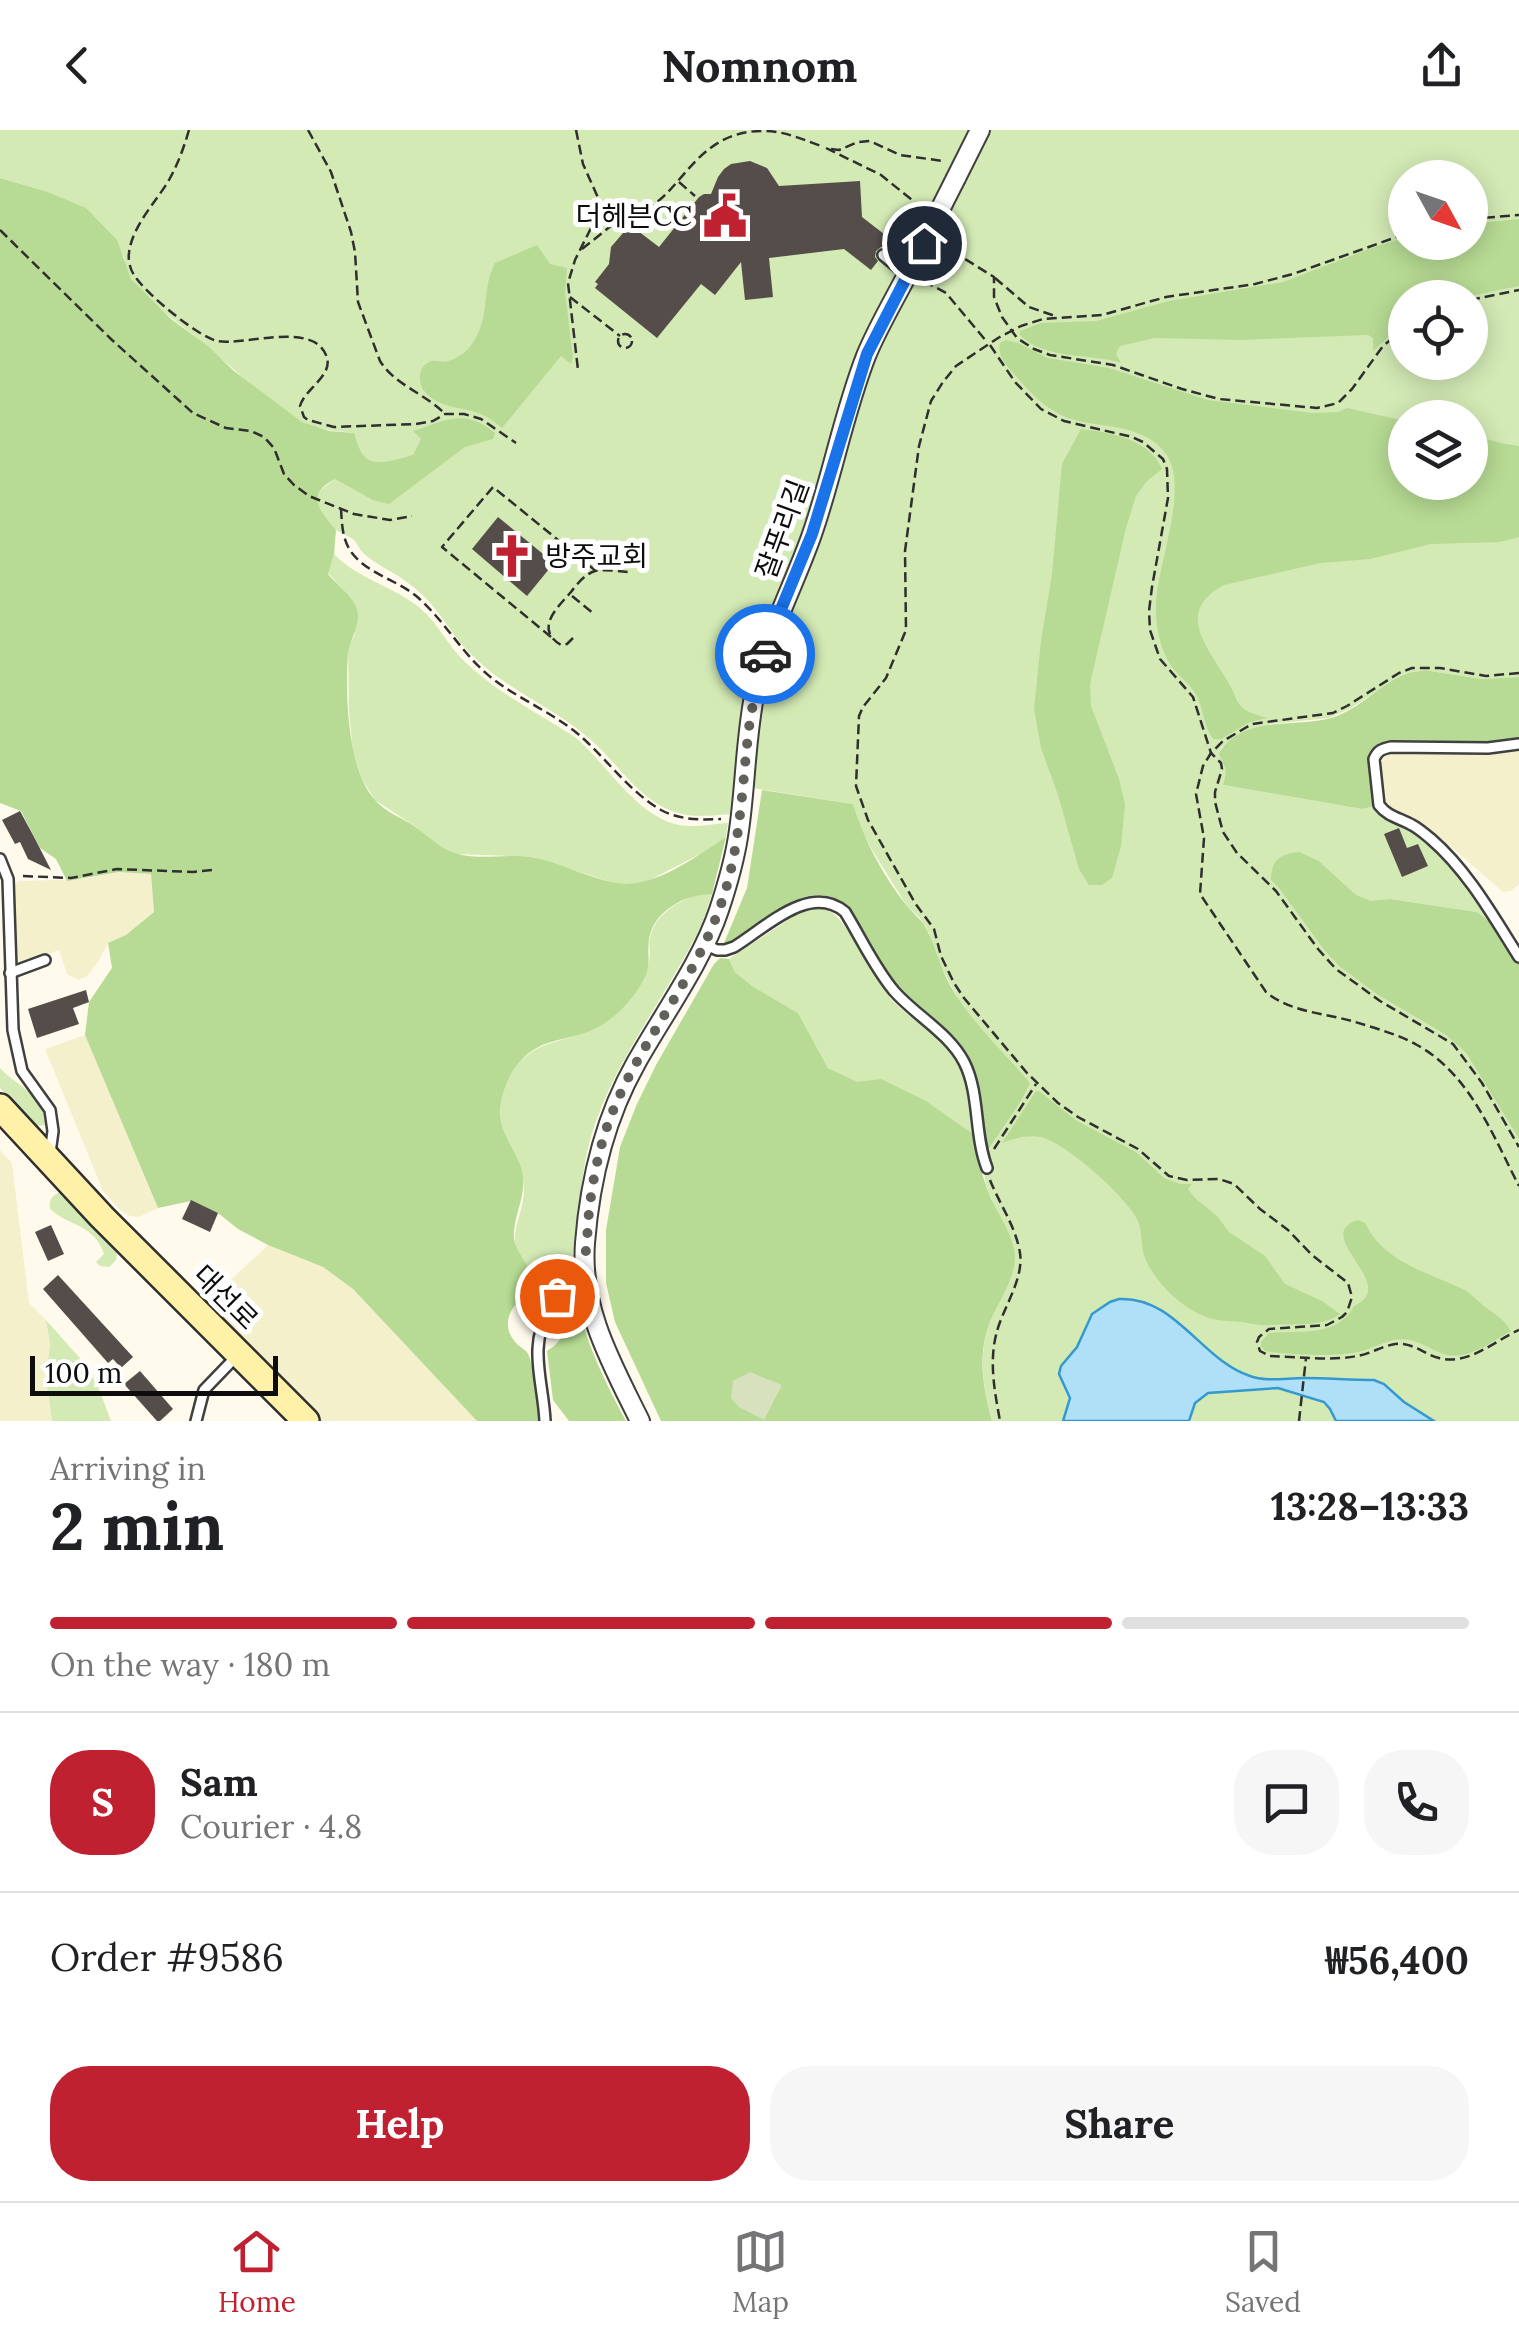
<!DOCTYPE html>
<meta charset="utf-8">
<style>
body{margin:0;font-family:Lora,"Noto Sans KR",serif;background:#f6f6f6;color:#202124;height:100vh;display:flex;flex-direction:column;font-size:38px;white-space:nowrap}
*{box-sizing:border-box;margin:0}
p{font-size:32px;color:#757577}
.icon{flex:none;width:55px;height:55px;fill:none;stroke:currentColor;stroke-width:2;stroke-linecap:round;stroke-linejoin:round}
.map{position:relative;height:1291px;overflow:hidden}
.side{display:flex;flex-direction:column;background:#fff;flex:1}
.side>*{flex:none}
.needle{width:65px;rotate:130deg}
.buttons{position:absolute;left:1388px;top:30px;display:grid;gap:20px}
.buttons a{display:grid;place-items:center;width:100px;height:100px;border-radius:50%;background:#fff;box-shadow:0 5px 25px #0003;font-size:50px}
.scale{position:absolute;left:30px;bottom:25px;width:248px;box-sizing:border-box;padding-left:10px;border:5px solid #0d0d0d;border-top:0;font-size:28px;line-height:35px;white-space:nowrap;color:#0d0d0d;-webkit-text-stroke:8px #fff;paint-order:stroke}
.pin{position:absolute;display:grid;place-items:center;width:85px;height:85px;color:#fff;margin:-42px;border:5px solid #fff;border-radius:50%;box-shadow:0 2px 10px #0007}
.courier{position:absolute;display:grid;place-items:center;width:100px;height:100px;margin:-50px;border:8px solid #1a73e8;border-radius:50%;background:#fff;color:#222;box-shadow:0 2px 12px #0007}
.summary em{font-style:normal;font-weight:700}
.summary div{display:flex;flex-direction:column-reverse}
.summary{display:flex;align-items:center;justify-content:space-between;height:170px;padding:0 50px}
h1{font-size:65px;font-weight:700;line-height:75px}
.bar{display:grid;grid-template-columns:repeat(4,1fr);gap:15px 10px;align-content:center;height:120px;padding:0 50px}
.bar i{height:12px;border-radius:8px;background:#e0e0e0}
.bar .selected{background:#c02130}
.bar p{grid-column:span 4}
.line{display:flex;align-items:center;gap:25px;padding:0 50px;border-top:2px solid #e0e0e0}
.line div{flex:1}
.round{display:grid;place-items:center;flex:none;width:105px;height:105px;border-radius:40px;background:#f6f6f6}
.action{display:flex;gap:20px;margin-top:auto;padding:20px 50px}
.action a{flex:1;height:115px;border-radius:40px;background:#c02130;color:#fff;font-size:40px;font-weight:700;line-height:115px;text-align:center}
.action a+a{background:#f6f6f6;color:#202124}
header{display:flex;justify-content:space-between;align-items:center;height:130px;padding:0 50px;background:#fff;font-size:45px;font-weight:700}
.menu{display:flex;justify-content:space-around;align-items:center;height:140px;border-top:2px solid #e0e0e0;background:#fff;font-size:28px;color:#757577}
.menu a{display:grid;justify-items:center;gap:5px}
.menu .selected{color:#c02130}
.map>svg:first-child{display:block}
</style>
<header><svg class="icon" aria-label="back" viewBox="0 0 24 24"><path d="M15 5l-7 7 7 7"/></svg>Nomnom<svg class="icon" aria-label="share" viewBox="0 0 24 24"><path d="M12 15V3M7 8l5-5 5 5M5 13v7h14v-7"/></svg></header>
<div class="map">
<svg width="1519" height="1291" viewBox="0 0 1519 1291">
<rect width="100%" height="100%" fill="#fffaec"/>
<!-- farmland -->
<g fill="#f5f0cc">
<polygon points="1519,619 1519,754 1511,761 1503,762 1434,702 1416,691 1388,680 1384,674 1380,635 1387,622 1447,624"/>
<polygon points="120,742 151,744 154,782 126,805 108,813 98,832 86,847 79,850 67,844 59,820 14,836 15,754 19,751 83,749"/>
<polygon points="85,905 158,1078 139,1087 130,1086 120,1080 103,1061 45,919"/>
<polygon points="0,1020 12,1033 29,1173 46,1190 50,1214 46,1248 52,1291 0,1291"/>
<polygon points="268,1115 323,1137 353,1159 477,1291 314,1291 204,1175"/>
</g>
<!-- green -->
<g fill="#d3eab5" fill-rule="evenodd">
<path d="M0 0H1519V547L1482 549 1424 540 1404 544 1351 578 1329 588 1270 594 1222 617 1219 623 1225 633 1227 641 1223 655 1362 679 1371 677 1374 674C1384 692 1409 696 1425 709 1453 733 1475 763 1494 795L1477 782 1390 769 1371 772 1357 766 1319 731 1271 750 1278 757 1324 820 1340 837 1378 865 1446 905 1466 923 1519 1009V1291H992C984 1259 978 1231 988 1198 997 1170 1016 1148 1012 1117 1012 1109 1007 1102 1004 1095 984 1052 975 1045 999 1000L960 872 936 828 929 803 920 788 907 776 874 723 861 700 853 674 734 655 730 684C707 686 685 689 663 677 631 660 613 627 585 605 550 576 506 559 473 526 448 502 439 475 408 453 394 442 376 435 363 423 360 420 358 415 355 411 350 406 341 404 335 399 329 394 320 382 318 375 314 358 330 356 337 346 344 333 348 316 354 303 336 301 316 300 300 291 267 271 238 242 208 217 183 195 152 177 131 149 126 143 125 135 124 127L45 61 0 48ZM1405 48H1470V112H1405ZM1405 168H1470V232H1405ZM1405 288H1470V352H1405Z"/>
<path d="M334 424C358 449 393 456 420 478 438 493 448 516 465 532 498 563 537 583 575 607 606 633 637 687 679 695 694 698 713 694 728 693L726 707 704 722 642 754H617L533 727 455 724 433 712 416 697 375 670 362 649 353 621 349 581 348 518 355 504 352 469 328 443Z"/>
<path d="M698 764H712C707 778 703 793 696 806 661 874 609 939 589 1014 584 1033 582 1054 579 1074 577 1095 575 1186 532 1142 499 1109 524 1092 524 1058 524 1029 498 1008 499 979 500 967 505 954 511 944 534 906 567 915 601 895 615 887 624 876 634 864 643 852 649 838 650 823 650 814 648 816 650 808 655 784 677 772 698 764Z"/>
<path d="M814 778C815 778 828 780 829 781 848 789 876 856 897 875 918 895 944 908 958 935 968 955 969 981 972 1003L926 971 858 952 828 938 798 883 752 856 735 842 729 829 794 786Z"/>
<path d="M0 938C16 956 43 964 48 991L45 995 36 996 0 958Z"/>
<path d="M64 1061 118 1118 116 1130 109 1137 100 1136 96 1132 104 1124C94 1094 70 1097 50 1079 48 1069 54 1063 64 1061Z"/>
<polygon points="46,1190 86,1235 99,1259 111,1291 52,1291 46,1248 50,1214"/>
</g>
<!-- forest -->
<g fill="#b7db94">
<path d="M0 48 45 61 86 78 117 110 131 149 171 189 208 216 234 241 302 292 329 301 354 303C356 309 359 321 364 326 375 339 400 328 413 325L421 309 413 301C447 290 464 278 495 303L493 309 465 317 389 374 373 370 335 349C305 365 319 380 336 400L334 424 328 444C337 455 353 466 357 479 361 495 350 509 348 523 345 563 347 641 376 671 386 682 402 688 414 696 427 705 437 716 452 722 477 732 509 722 536 728 563 734 589 748 616 753 652 760 697 726 726 707L712 764C686 764 654 780 649 809 647 823 651 834 645 847 633 871 611 894 585 903 573 907 560 909 548 913 520 922 504 949 500 977 497 1001 516 1019 522 1041 527 1063 516 1080 514 1101 512 1117 524 1129 531 1142 535 1148 534 1157 534 1164 512 1170 499 1193 515 1212 522 1220 527 1218 530 1229 537 1249 537 1270 539 1291H477L353 1159 323 1137 268 1115 238 1099 218 1083 191 1071 158 1078 85 905 89 872 112 838 108 813 126 805 154 782 151 744 119 742 67 751 56 729 40 718 21 681 0 673Z"/>
<path d="M1519 89V156L1465 167 1405 168V192L1373 221V208L1368 205 1241 210 1155 208 1120 216 1116 224 1121 233C1090 223 1044 230 1020 205V201L1041 193 1096 191 1169 171 1283 152 1377 116 1405 108V112H1470V94Z"/>
<path d="M537 115 550 134 567 138 565 162 573 227 571 234 561 226 502 298C496 293 490 288 483 285 464 276 442 280 426 263 417 254 417 235 432 231 437 230 442 233 448 231 457 229 467 222 472 214 492 184 480 163 495 133Z"/>
<path d="M1006 210 1018 213 1048 228 1109 238 1208 270 1313 283 1338 282 1347 278 1405 291V352H1470V304L1500 313 1519 316V407L1500 412 1431 414 1370 429 1321 433 1224 455C1176 481 1205 514 1225 547 1242 573 1231 578 1267 588L1250 592 1221 609H1213C1204 597 1204 581 1197 567 1193 557 1185 552 1178 544 1161 527 1155 497 1156 473 1157 436 1190 357 1166 324 1143 292 1100 299 1068 288 1047 280 1029 262 1015 245 1006 235 997 226 1000 213Z"/>
<path d="M1081 299C1110 303 1149 308 1162 339L1147 351 1136 366 1126 398 1090 554 1091 576 1119 649 1125 674 1121 716 1112 748 1102 755H1089L1079 739 1058 665 1041 618 1034 579 1041 511 1052 444 1062 334Z"/>
<path d="M1424 540 1482 549 1519 547V610L1498 614 1382 615 1376 617 1370 624 1374 674 1371 677 1362 679 1223 655C1229 633 1224 640 1219 623 1243 586 1290 597 1327 589 1355 583 1376 558 1401 546 1408 542 1416 542 1424 540Z"/>
<path d="M762 660 853 674C864 710 883 746 907 776 912 782 918 787 923 793 935 812 939 837 951 857 971 892 1004 922 1030 953 1019 978 1001 998 987 1022 977 990 979 955 963 925 950 899 923 884 903 864 878 838 862 804 844 773 797 744 765 803 724 813L747 758Z"/>
<path d="M1299 722 1319 731 1356 765 1371 771 1390 769 1477 782 1494 795 1519 834V1009L1466 923 1446 905 1378 865 1340 837 1324 820 1278 757 1271 750C1271 730 1280 724 1299 722Z"/>
<path d="M720 828 729 829 735 842 752 856 798 883 828 938 858 952 881 949 926 971 972 1003C976 1020 980 1039 986 1055 993 1079 1014 1102 1015 1127 1015 1149 998 1172 990 1192 977 1226 983 1257 992 1291H661L615 1192 606 1153V1100L620 1017 636 976 656 935 714 834Z"/>
<path d="M1036 961H1039L1077 991 1136 1022 1164 1048 1180 1054H1192L1188 1059 1195 1068 1217 1086 1229 1102 1265 1126 1285 1154 1322 1171 1340 1184C1321 1198 1294 1193 1272 1195 1261 1196 1254 1194 1242 1192 1232 1191 1222 1191 1212 1189 1184 1181 1156 1154 1145 1128 1140 1116 1143 1103 1138 1091 1128 1068 1064 1011 1040 1007 1028 1005 1014 1008 1002 1013Z"/>
<path d="M1358 1090 1365 1093C1384 1132 1426 1142 1463 1159 1472 1164 1479 1173 1488 1179 1498 1186 1504 1190 1511 1201 1496 1209 1479 1222 1462 1225 1441 1229 1429 1214 1410 1210 1390 1206 1377 1218 1358 1222 1338 1227 1286 1225 1265 1221L1261 1216V1212L1269 1203C1300 1200 1337 1208 1354 1176 1402 1155 1309 1105 1358 1090Z"/>
<path d="M574 1150C581 1204 601 1244 626 1291H569L553 1270 547 1221C566 1210 570 1192 559 1174Z"/>
</g>
<!-- cemetery -->
<polygon fill="#d7e1bd" points="750,1242 782,1255 764,1290 739,1277 731,1268 733,1251"/>
<!-- water -->
<path fill="#afe0f8" stroke="#3599d0" stroke-width="2.5" d="M1119 1169C1175 1166 1201 1230 1250 1246 1266 1252 1286 1248 1304 1248 1327 1248 1350 1250 1374 1250L1384 1254 1404 1272 1434 1291H1336L1330 1279 1324 1272 1278 1258 1208 1263 1195 1273 1189 1291H1063L1070 1268 1059 1244 1061 1236 1077 1217 1092 1184 1110 1172Z"/>
<!-- building -->
<g fill="#554d49">
<polygon points="750,31 767,38 779,56 860,51 862,87 893,111 888,118 881,117 876,121 875,127 878,131 871,140 844,119 769,128 773,167 745,170 741,132 715,165 701,154 657,208 595,158 598,154 595,152 609,134 611,117 623,103 638,101 659,117 699,67 704,64 711,64 718,47 724,39 731,34"/>
<polygon points="498,387 554,433 527,466 472,419"/>
<polygon points="20,681 33,705 51,740 28,729 20,712 15,714 2,690"/>
<polygon points="1399,698 1407,718 1418,714 1428,736 1402,747 1384,704"/>
<polygon points="86,860 89,872 73,878 79,894 37,908 28,879"/>
<polygon points="191,1070 218,1083 210,1102 182,1089"/>
<polygon points="51,1095 64,1124 48,1131 35,1102"/>
<polygon points="58,1145 133,1227 121,1238 113,1229 108,1233 43,1159"/>
<polygon points="140,1241 173,1279 160,1291 157,1291 124,1254"/>
</g>
<g fill="none" stroke-linecap="round" stroke-linejoin="round">
<!-- lane casing -->
<g stroke="#404040" stroke-width="14">
<g id="lane">
<polyline points="883,125 907,145"/>
<path d="M1519 614 1488 618 1391 617C1382 619 1378 620 1374 629L1379 675C1388 687 1400 688 1412 695 1418 698 1425 704 1431 709 1468 741 1493 786 1519 827"/>
<polyline points="0,729 8,749 13,900 22,941 50,980 53,1001 50,1023"/>
<path d="M704 814 717 820H725L734 817C764 799 810 752 845 782 861 808 874 837 894 861 915 885 949 903 964 932 980 963 974 1005 987 1038"/>
<polyline points="10,843 45,830"/>
<polyline points="196,1291 204,1260 230,1233"/>
<path d="M545 1291C544 1267 537 1242 538 1219 539 1186 562 1158 581 1133"/>
</g>
</g>
<!-- street casing -->
<g stroke="#404040" stroke-width="22">
<g id="street">
<polyline points="956,48 980,0"/>
<path d="M640 1291C612 1234 580 1179 585 1113 590 1049 605 988 636 933 663 885 702 831 719 780 727 756 734 732 738 707 746 657 745 606 756 556 768 504 793 457 811 407 832 348 843 285 866 226 877 199 893 172 907 145"/>
</g>
</g>
<!-- secondary casing -->
<g stroke="#2f2f2f" stroke-width="30">
<polyline id="secondary" points="0,977 102,1087 306,1291"/>
</g>
<!-- path -->
<g stroke="#2f2f2f" stroke-width="2.5" stroke-dasharray="10 5" stroke-linecap="butt">
<path d="M189 0C184 17 178 34 169 50 156 72 132 96 129 123 128 130 130 139 134 145 145 163 197 206 217 211 244 216 312 191 326 225 335 245 305 258 300 276L304 287 308 290 334 297 416 294 433 291 445 284H464L481 289 516 313"/>
<path d="M308 0 331 42 351 102 355 122 358 172 380 231C395 255 424 263 444 283"/>
<polyline points="576,0 583,34 599,70 601,78 575,130 568,153 578,240"/>
<polyline points="826,18 881,45 922,78"/>
<polyline points="831,19 839,20 858,12 870,11 900,25 943,31"/>
<polyline points="679,52 695,66"/>
<path d="M601 78C608 80 616 83 624 83 679 86 685 0 764 1 785 1 804 10 824 17"/>
<polyline points="1470,89 1519,85"/>
<polyline points="0,100 112,210 193,283 226,298 251,301 264,307 274,318 284,344 294,355 309,366 354,384 390,390 412,386"/>
<path d="M1405 104 1293 144 1255 154 1166 167 1102 185 1043 189 1021 196 998 208 956 236 943 252 931 271 919 316 905 421 906 500 886 548 863 577 859 586 856 656 868 690 915 773 934 799 941 826 954 853 964 868 1027 943 1058 973 1078 987 1138 1019 1169 1046 1187 1050 1219 1049 1234 1054 1260 1079 1288 1100 1312 1125 1348 1153 1352 1167 1347 1182 1342 1187 1327 1195 1269 1199 1259 1207 1257 1212 1260 1221 1270 1226C1297 1227 1331 1231 1357 1226 1370 1224 1382 1216 1395 1214 1413 1212 1423 1224 1439 1228 1468 1236 1494 1211 1519 1200"/>
<polyline points="944,108 965,129 994,147 994,167 1002,187 1017,208 1034,219 1050,225 1113,235 1182,259 1219,269 1317,278 1338,273 1352,259 1383,216 1405,198"/>
<polyline points="582,119 626,84"/>
<polyline points="995,148 1029,177 1055,186"/>
<polyline points="924,151 946,163 987,212"/>
<polyline points="570,167 620,206"/>
<polyline points="1470,170 1519,160"/>
<circle cx="625" cy="211" r="7"/>
<polyline points="990,215 1015,252 1041,279 1064,291 1132,307 1143,312 1163,329 1167,339 1168,368 1152,457 1149,481 1150,500 1160,529 1193,567 1211,623 1221,633 1222,639 1215,662 1215,672 1223,702 1237,723 1276,761 1318,819 1336,839 1380,871 1453,914 1482,953 1519,1017"/>
<path d="M341 379C342 394 342 410 352 423 367 443 396 450 415 465 445 490 462 525 493 549 523 572 561 586 588 613 612 636 632 663 661 680 680 690 700 690 721 689"/>
<polyline points="572,466 594,484"/>
<polyline points="551,507 442,417 493,357 596,441"/>
<path d="M573 508 567 514 561 515C534 499 557 478 571 462 577 454 585 444 595 441 605 439 618 441 628 442"/>
<path d="M1519 543 1486 546 1440 538H1412L1399 543 1347 576 1333 583 1252 594 1223 611 1211 623 1203 636 1196 664 1204 708 1200 764 1266 862C1290 882 1323 883 1352 891 1374 898 1398 904 1417 915 1470 944 1493 1006 1519 1056"/>
<polyline points="23,746 71,748 117,739 193,742 213,740"/>
<polyline points="994,1019 1036,954"/>
<path d="M990 1050C999 1073 1016 1097 1020 1123 1024 1150 1002 1179 996 1205 989 1234 995 1263 1000 1291"/>
<polyline points="1299,1291 1306,1228"/>
</g>
<!-- lane -->
<use href="#lane" stroke="#fff" stroke-width="9"/>
<!-- street -->
<use href="#street" stroke="#fff" stroke-width="18"/>
<!-- secondary -->
<use href="#secondary" stroke="#fff1a7" stroke-width="25"/>
<!-- street-bridge casing -->
<g stroke="#404040" stroke-width="22" stroke-linecap="butt">
<polyline id="street-bridge" points="907,145 956,48"/>
</g>
<!-- street-bridge -->
<use href="#street-bridge" stroke="#fff" stroke-width="18"/>
</g>
<g fill="none" stroke-linecap="round" stroke-linejoin="round">
<!-- done -->
<path stroke="#62605b" stroke-width="10" stroke-dasharray="0 18" d="M557 1166C565 1154 578 1141 584 1128 588 1119 587 1095 589 1083 592 1053 598 1023 608 994 634 920 689 859 717 785 740 727 741 667 748 606 751 578 758 551 765 524"/>
<!-- route -->
<polyline stroke="#1a73e8" stroke-width="12" points="765,524 770,506 812,404 867,224 924,113"/>
</g>
<!-- icons -->
<defs>
<g id="civic-bare" transform="scale(3.45)"><path d="M-.6-6.5H3V-4.5H.6V-3L4-1V1h2V6H-6V1h2V-1L-.6-3ZM-1.2 2.5V6h2.4V2.5Z" fill="#c02130" stroke="#fff" stroke-width="2.5" paint-order="stroke"/></g>
<g id="church-bare" transform="scale(3.45)"><path d="M-1.2-6h2.4v3.5h3.3v2.4h-3.3V6h-2.4V-.1h-3.3v-2.4h3.3Z" fill="#c02130" stroke="#fff" stroke-width="2.5" paint-order="stroke"/></g>
</defs>
<g fill-rule="evenodd">
<use href="#civic-bare" x="725" y="86"/>
<use href="#church-bare" x="512" y="426"/>
</g>
<g text-anchor="middle" stroke-width="10" stroke-linejoin="round" paint-order="stroke">
<!-- poi labels -->
<g font-size="28" fill="#0d0d0d" stroke="#fff" text-anchor="end">
<text x="692" y="96">더헤븐CC</text>
<text x="545" y="436" text-anchor="start">방주교회</text>
</g>
<!-- street labels -->
<g font-size="28" fill="#0d0d0d" stroke="#fff">
<text transform="translate(782 399) rotate(-70)" y="10">잘푸리길</text>
<text transform="translate(226 1167) rotate(45)" y="10">대선로</text>
</g>
</g>
</svg>
<div class="buttons">
<a><svg class="needle" viewBox="-14 -14 28 28"><path d="M0-13l5 13h-10z" fill="#e53935"/><path d="M0 13l5-13h-10z" fill="#757577"/></svg></a>
<a><svg class="icon" aria-label="locate" viewBox="0 0 24 24"><circle cx="12" cy="12" r="6"/><path d="M12 2v4M12 18v4M2 12h4M18 12h4"/></svg></a>
<a><svg class="icon" aria-label="layers" viewBox="0 0 24 24"><path d="M12 4l9 5-9 5-9-5zM3 14l9 5 9-5"/></svg></a>
</div>
<div class="scale">100 m</div>
<div class="pin" style="left:557px;top:1166px;background:#ea580c"><svg class="icon" aria-label="bag" viewBox="0 0 24 24"><path d="M5 8h14l-1 12H6zM9 8a3 3 0 0 1 6 0"/></svg></div>
<div class="pin" style="left:924px;top:113px;background:#1f2937"><svg class="icon" aria-label="home" viewBox="0 0 24 24"><path d="M3 11l9-7 9 7M6 9v11h12V9"/></svg></div>
<div class="courier" style="left:765px;top:524px"><svg class="icon" aria-label="car" viewBox="0 0 24 24"><path d="M5 17H2v-5l4-1 3-4h7l3 4 3 1v5h-3M9 17h6M6 11h13"/><circle cx="7" cy="17" r="2"/><circle cx="17" cy="17" r="2"/></svg></div>
</div>
<section class="side">
<div class="summary"><div><h1>2 min</h1><p>Arriving in</p></div><em>13:28–13:33</em></div>
<div class="bar"><i class="selected"></i><i class="selected"></i><i class="selected"></i><i></i><p>On the way · 180 m</p></div>
<div class="line" style="height:180px"><b class="round" style="background:#c02130;color:#fff">S</b><div><b>Sam</b><p>Courier · 4.8</p></div><a class="round"><svg class="icon" aria-label="chat" viewBox="0 0 24 24"><path d="M4 5h16v11H9l-5 4z"/></svg></a><a class="round"><svg class="icon" aria-label="phone" viewBox="0 0 24 24"><path d="M5 4h4l2 5-3 2q2 4 5 5l2-3 5 2v4C11 20 4 13 5 4z"/></svg></a></div>
<div class="line" style="height:130px"><div>Order #9586</div><b>₩56,400</b></div>
<div class="action"><a>Help</a><a>Share</a></div>
</section>
<nav class="menu">
<a class="selected"><svg class="icon" aria-label="home" viewBox="0 0 24 24"><path d="M3 11l9-7 9 7M6 9v11h12V9"/></svg>Home</a>
<a><svg class="icon" aria-label="map" viewBox="0 0 24 24"><path d="M3 6l6-2 6 2 6-2v14l-6 2-6-2-6 2zM9 4v14M15 6v14"/></svg>Map</a>
<a><svg class="icon" aria-label="saved" viewBox="0 0 24 24"><path d="M7 4h10v16l-5-4-5 4z"/></svg>Saved</a>
</nav>
